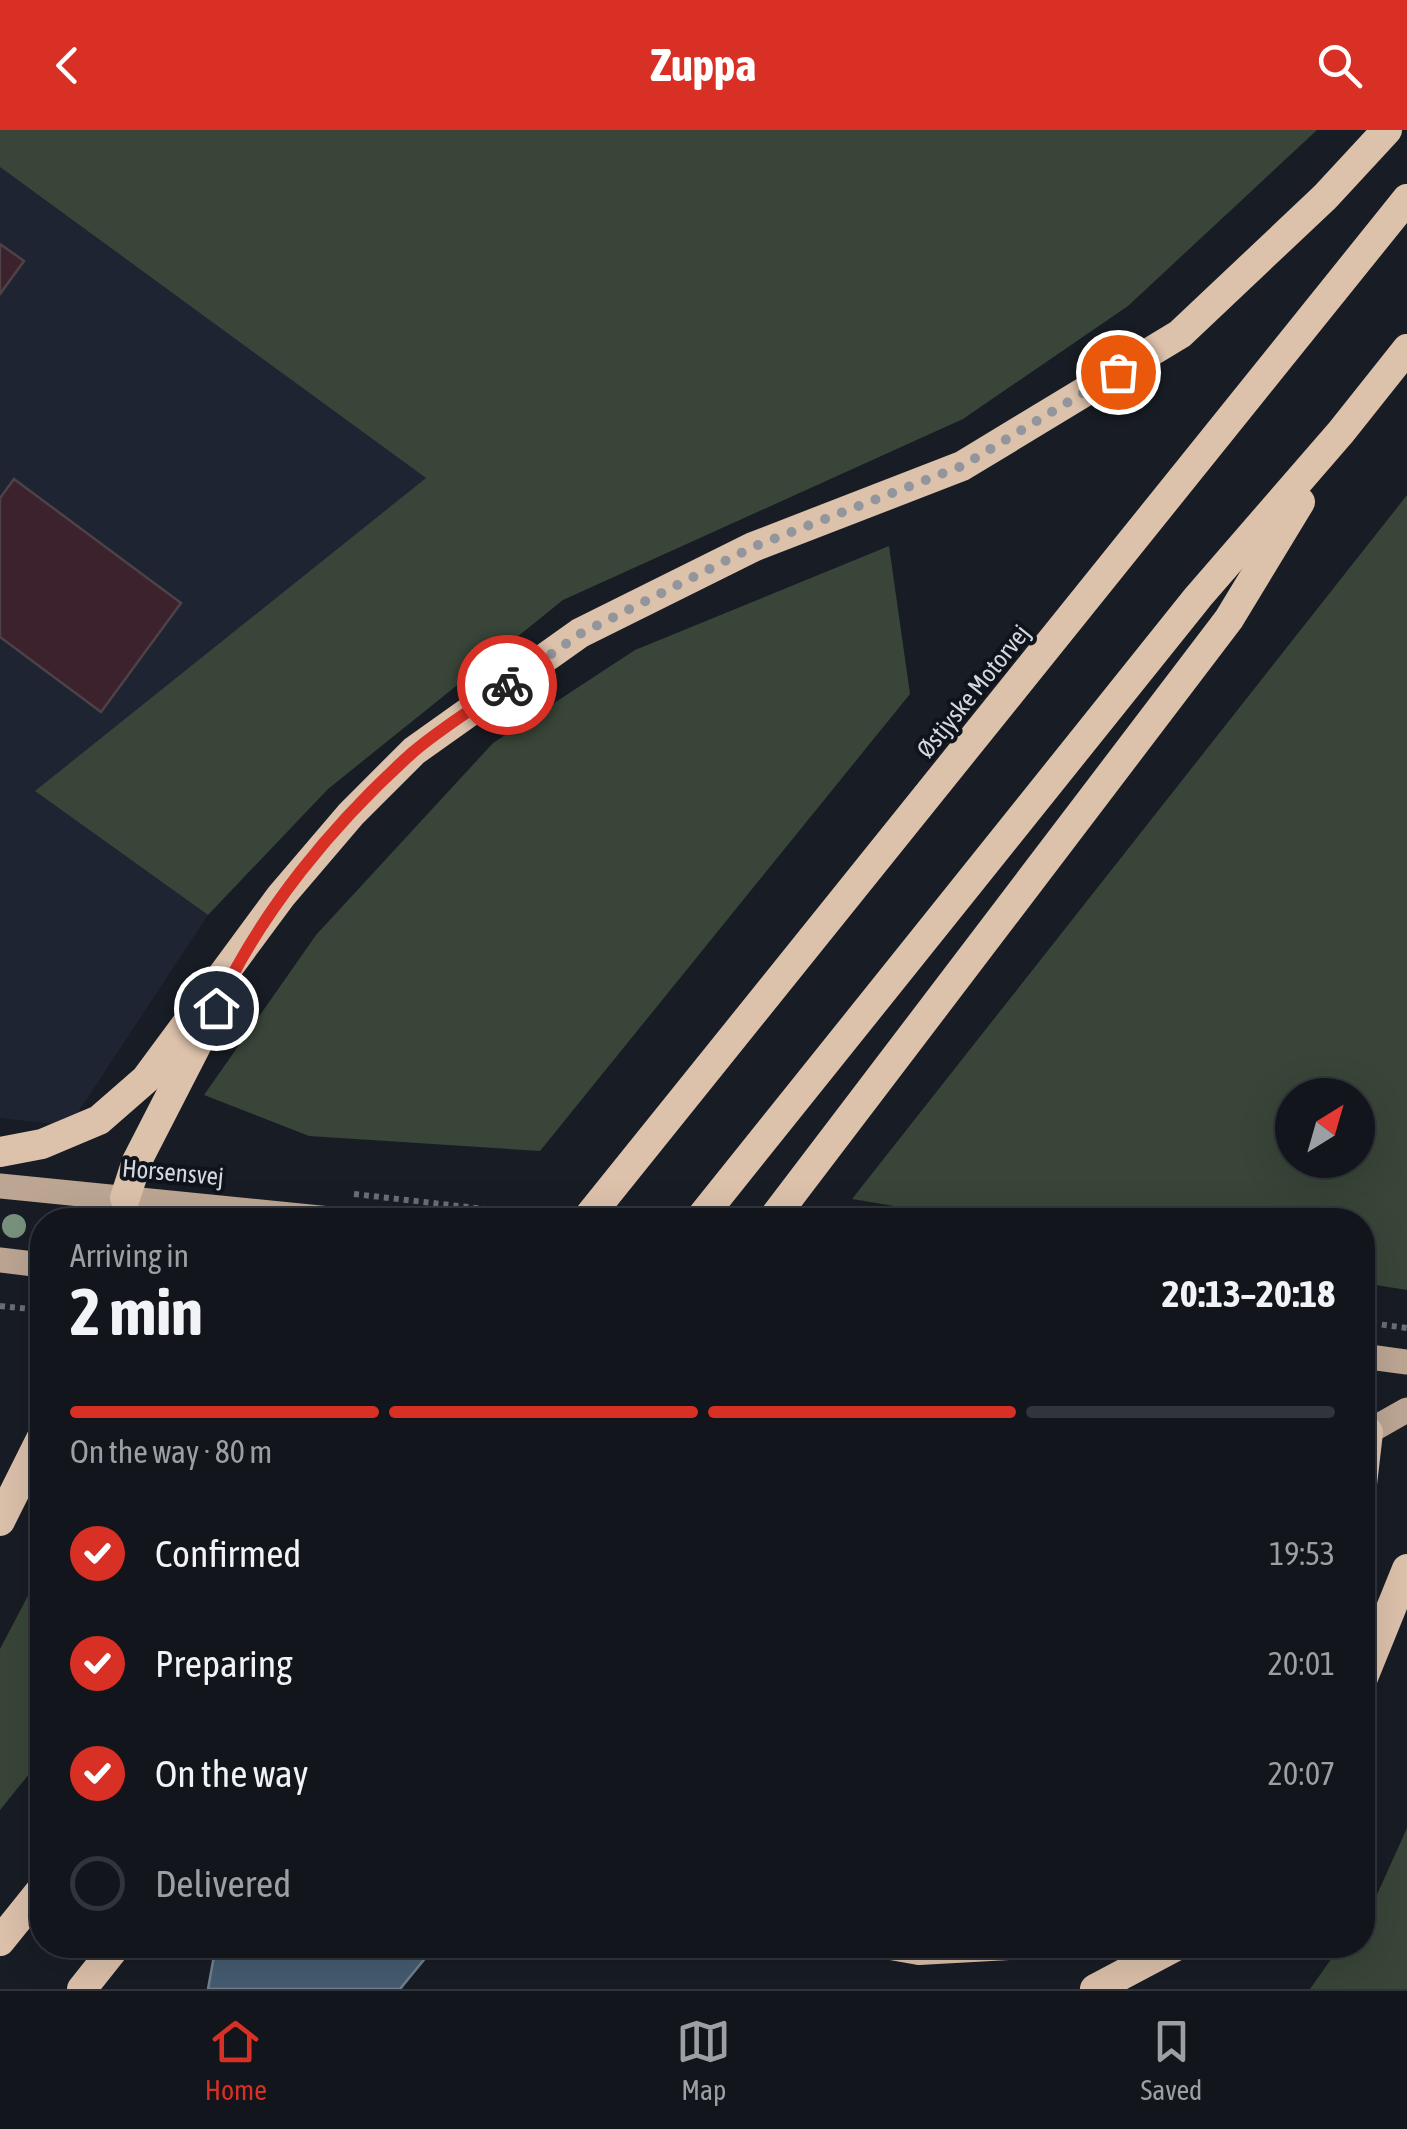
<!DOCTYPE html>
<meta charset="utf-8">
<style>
body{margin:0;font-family:"Asap Condensed",sans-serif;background:#1b1e24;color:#f1f3f6;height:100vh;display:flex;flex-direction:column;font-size:38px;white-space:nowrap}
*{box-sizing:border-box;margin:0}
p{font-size:32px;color:#9c9fa3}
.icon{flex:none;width:55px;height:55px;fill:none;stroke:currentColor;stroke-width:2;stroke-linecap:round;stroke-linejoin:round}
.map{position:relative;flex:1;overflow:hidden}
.panel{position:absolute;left:30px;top:1078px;width:1345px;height:750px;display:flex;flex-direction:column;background:#12151b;border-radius:40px;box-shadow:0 10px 40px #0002,0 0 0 2px #31343a}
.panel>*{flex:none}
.needle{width:65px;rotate:37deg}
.fabs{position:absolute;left:1275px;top:948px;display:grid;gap:20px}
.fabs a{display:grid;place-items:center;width:100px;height:100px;border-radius:50%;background:#12151b;box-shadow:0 10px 40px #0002,0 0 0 2px #31343a;font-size:50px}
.pin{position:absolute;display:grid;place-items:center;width:85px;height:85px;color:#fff;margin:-42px;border:5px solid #fff;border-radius:50%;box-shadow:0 2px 10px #0007}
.courier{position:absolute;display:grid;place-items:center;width:100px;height:100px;margin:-50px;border:8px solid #d93025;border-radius:50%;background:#fff;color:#222;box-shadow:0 2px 12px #0007}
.overview em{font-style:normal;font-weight:700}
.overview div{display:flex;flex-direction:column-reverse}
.overview{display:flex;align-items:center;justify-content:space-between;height:170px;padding:0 40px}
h1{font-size:65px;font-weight:700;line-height:75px}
.bar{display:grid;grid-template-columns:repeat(4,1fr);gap:15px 10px;align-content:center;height:120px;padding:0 40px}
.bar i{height:12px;border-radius:8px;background:#31343a}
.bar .current{background:#d93025}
.bar p{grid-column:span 4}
ol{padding:0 40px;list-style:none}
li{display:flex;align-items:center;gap:30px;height:110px}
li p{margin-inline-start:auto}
li .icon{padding:10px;border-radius:50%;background:#d93025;color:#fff;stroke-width:4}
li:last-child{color:#9c9fa3}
li i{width:55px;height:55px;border:5px solid #31343a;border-radius:50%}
header{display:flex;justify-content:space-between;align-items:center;height:130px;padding:0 40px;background:#d93025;color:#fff;font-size:45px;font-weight:700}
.dock{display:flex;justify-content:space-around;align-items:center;height:140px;border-top:2px solid #31343a;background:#12151b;font-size:28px;color:#9c9fa3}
.dock a{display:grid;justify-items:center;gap:5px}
.dock .current{color:#d93025}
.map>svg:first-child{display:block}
</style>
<header><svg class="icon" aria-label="back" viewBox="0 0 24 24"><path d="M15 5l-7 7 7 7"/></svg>Zuppa<svg class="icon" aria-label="search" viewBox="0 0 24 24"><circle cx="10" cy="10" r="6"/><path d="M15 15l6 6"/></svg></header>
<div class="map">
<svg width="1407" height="1859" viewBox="0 0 1407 1859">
<rect width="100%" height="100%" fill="#181c24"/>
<!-- built -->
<polygon fill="#1e2432" points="0,37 427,348 36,661 208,785 69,996 0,988"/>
<!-- green -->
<g fill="#384538" fill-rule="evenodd">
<polygon points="0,0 1317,0 1128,176 963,289 563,470 328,659 208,785 35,661 426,348 0,37"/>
<path d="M1407 365V1160L1363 1153 1362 1090H979L852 1069ZM1292 965H1358V1030H1292Z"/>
<polygon points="889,416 910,564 540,1021 309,1006 204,965 316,805 493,613 635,520"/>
<polygon points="42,1439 42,1628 0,1680 0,1519"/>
<polygon points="1407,1698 1407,1859 1310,1859 1341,1815 1362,1815 1363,1786 1375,1769"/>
</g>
<!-- water -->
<polygon fill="#465c71" stroke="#718191" stroke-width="2.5" points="216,1815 436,1815 400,1859 208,1859"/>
<!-- building -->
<g fill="#3c222d" stroke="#4e4246" stroke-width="2.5">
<polygon points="0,114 24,131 0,164"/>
<polygon points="14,349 181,473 101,582 0,507 0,368"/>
</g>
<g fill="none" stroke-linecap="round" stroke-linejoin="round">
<!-- path -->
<g stroke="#6a6e75" stroke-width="6" stroke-dasharray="5 5" stroke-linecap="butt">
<polyline points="354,1064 555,1087"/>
<polyline points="0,1176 42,1180"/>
<polyline points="1362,1192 1407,1198"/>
</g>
<!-- major -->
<g stroke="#bca593" stroke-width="25">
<polyline points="0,1056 340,1090"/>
<polyline points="0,1130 42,1135"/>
<polyline points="1362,1226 1407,1232"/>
<polyline points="1368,1302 1407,1280"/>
</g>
<!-- highway -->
<g stroke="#dcc1ab" stroke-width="30">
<polyline points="0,1022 42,1014 99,990 146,949 281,766 351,684 414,621 580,503 753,417 962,336 1180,204 1325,67 1387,0"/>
<polyline points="125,1068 137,1031 213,883"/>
<polyline points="586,1090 1407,69"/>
<polyline points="699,1090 1198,467 1341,302 1407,219"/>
<polyline points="772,1090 1229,489 1300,372"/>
<polyline points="1362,1354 1368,1302"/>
<polyline points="0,1391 42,1307"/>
<polyline points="1362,1550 1407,1439"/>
<polyline points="0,1811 42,1759"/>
<polyline points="891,1815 919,1820 1009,1815"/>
<polyline points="82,1859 117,1815"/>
<polyline points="1095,1859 1178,1815"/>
</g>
</g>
<!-- trees -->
<circle fill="#78917c" cx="14" cy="1096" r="12"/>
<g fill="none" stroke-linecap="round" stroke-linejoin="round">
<!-- done -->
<polyline stroke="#92969c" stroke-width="10" stroke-dasharray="0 18" points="507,555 580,504 753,417 962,336 1118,242"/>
<!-- route -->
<path stroke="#d93025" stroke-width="12" d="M216 878C261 781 333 694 412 623 441 598 476 577 507 555"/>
</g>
<g text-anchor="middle" stroke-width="8" stroke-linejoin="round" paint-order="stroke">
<!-- street labels -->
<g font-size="25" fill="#d4d7dd" stroke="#0f131b">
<text transform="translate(973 561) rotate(-51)" y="9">Østjyske Motorvej</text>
<text transform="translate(173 1042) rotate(5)" y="9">Horsensvej</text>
</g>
</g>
</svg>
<div class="fabs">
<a><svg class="needle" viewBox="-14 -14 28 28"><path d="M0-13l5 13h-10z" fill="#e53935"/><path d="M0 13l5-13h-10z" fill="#9c9fa3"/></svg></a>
</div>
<div class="pin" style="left:1118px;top:242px;background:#ea580c"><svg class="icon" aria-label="bag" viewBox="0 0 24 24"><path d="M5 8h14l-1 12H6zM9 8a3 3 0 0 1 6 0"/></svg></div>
<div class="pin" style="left:216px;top:878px;background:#1f2937"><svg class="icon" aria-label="home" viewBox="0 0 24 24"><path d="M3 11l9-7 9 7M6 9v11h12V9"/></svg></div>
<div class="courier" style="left:507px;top:555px"><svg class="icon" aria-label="bike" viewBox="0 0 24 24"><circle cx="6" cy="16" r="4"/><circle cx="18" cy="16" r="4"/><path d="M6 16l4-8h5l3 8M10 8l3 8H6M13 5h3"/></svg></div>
<section class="panel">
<div class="overview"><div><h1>2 min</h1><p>Arriving in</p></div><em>20:13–20:18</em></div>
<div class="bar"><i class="current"></i><i class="current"></i><i class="current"></i><i></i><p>On the way · 80 m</p></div>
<ol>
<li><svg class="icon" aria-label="check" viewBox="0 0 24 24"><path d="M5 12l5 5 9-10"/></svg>Confirmed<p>19:53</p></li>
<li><svg class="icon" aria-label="check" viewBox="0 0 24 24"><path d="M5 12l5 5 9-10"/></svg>Preparing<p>20:01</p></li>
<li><svg class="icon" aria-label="check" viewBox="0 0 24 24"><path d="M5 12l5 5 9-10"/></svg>On the way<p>20:07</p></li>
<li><i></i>Delivered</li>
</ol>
</section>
</div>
<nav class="dock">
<a class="current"><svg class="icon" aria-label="home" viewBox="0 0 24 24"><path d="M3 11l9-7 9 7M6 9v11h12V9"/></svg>Home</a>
<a><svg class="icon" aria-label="map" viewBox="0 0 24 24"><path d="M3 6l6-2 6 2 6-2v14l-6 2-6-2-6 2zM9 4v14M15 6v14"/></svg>Map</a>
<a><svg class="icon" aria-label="saved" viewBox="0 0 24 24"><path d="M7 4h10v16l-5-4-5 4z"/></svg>Saved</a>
</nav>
